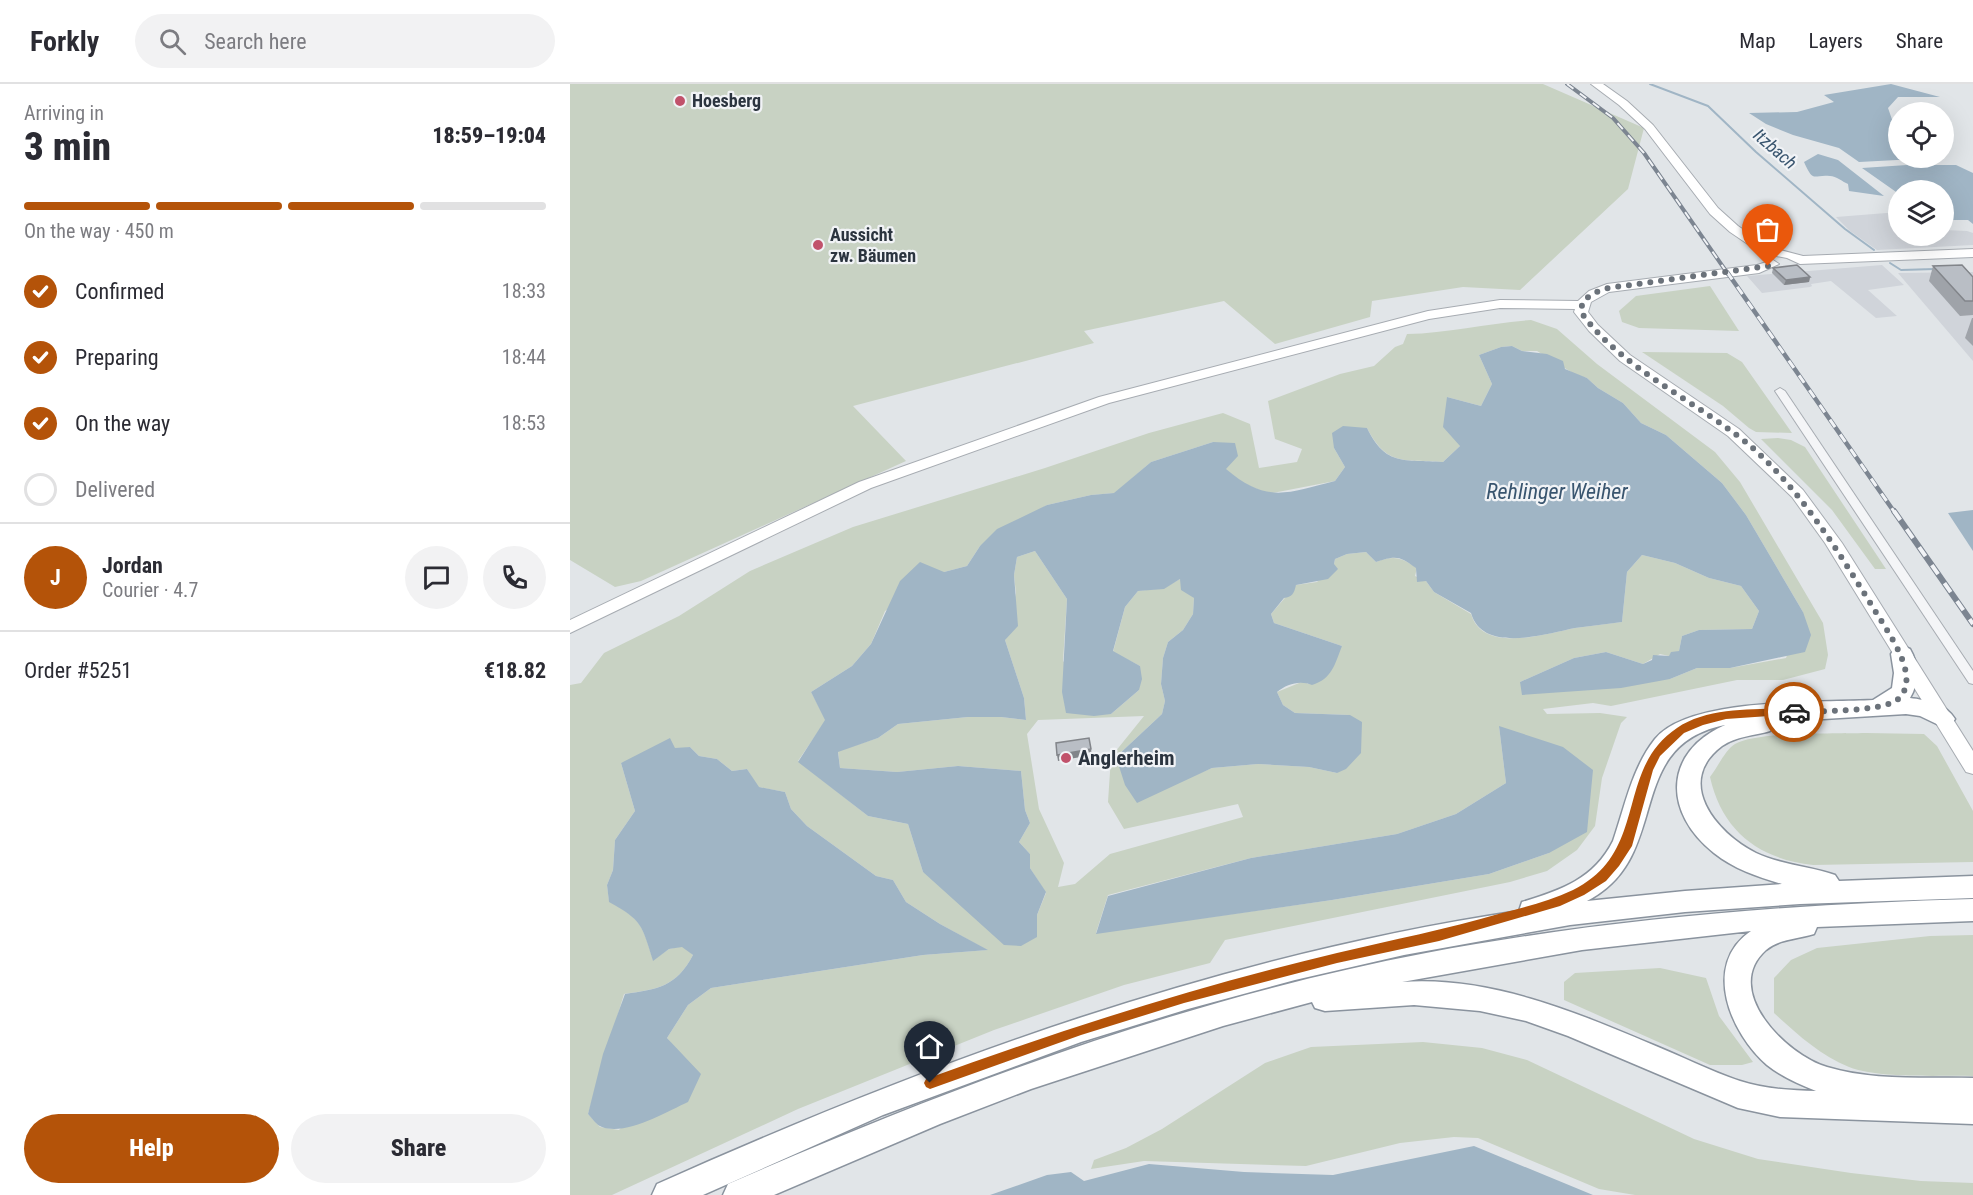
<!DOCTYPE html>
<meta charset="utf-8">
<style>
body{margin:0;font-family:"Roboto Condensed",sans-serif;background:#f2f2f3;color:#2b2b33;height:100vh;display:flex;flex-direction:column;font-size:22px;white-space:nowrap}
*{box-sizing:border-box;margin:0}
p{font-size:20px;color:#7c7c81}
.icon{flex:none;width:33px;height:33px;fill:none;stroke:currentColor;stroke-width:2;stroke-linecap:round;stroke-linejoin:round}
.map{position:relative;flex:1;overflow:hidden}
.sheet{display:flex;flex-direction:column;background:#fff;width:570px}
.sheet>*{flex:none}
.tools{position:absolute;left:1318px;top:18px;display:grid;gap:12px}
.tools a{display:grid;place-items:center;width:66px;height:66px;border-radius:50%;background:#fff;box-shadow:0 6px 24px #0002;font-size:30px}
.pin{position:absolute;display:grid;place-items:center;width:51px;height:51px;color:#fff;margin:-62px -26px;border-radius:50% 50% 50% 0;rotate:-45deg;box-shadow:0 0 6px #0007}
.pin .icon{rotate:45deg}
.courier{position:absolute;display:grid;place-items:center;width:60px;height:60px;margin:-30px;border:4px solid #b45309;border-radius:50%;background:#fff;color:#222;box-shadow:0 2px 8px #0007}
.summary em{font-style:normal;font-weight:800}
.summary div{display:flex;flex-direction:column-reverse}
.summary{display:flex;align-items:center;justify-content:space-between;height:102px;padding:0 24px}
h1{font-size:39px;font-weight:800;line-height:45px}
.bar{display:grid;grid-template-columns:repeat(4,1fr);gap:9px 6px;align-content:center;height:72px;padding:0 24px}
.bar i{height:8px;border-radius:4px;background:#e1e1e2}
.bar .on{background:#b45309}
.bar p{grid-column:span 4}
.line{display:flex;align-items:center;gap:15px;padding:0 24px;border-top:2px solid #e1e1e2}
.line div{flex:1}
.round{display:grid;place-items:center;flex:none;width:63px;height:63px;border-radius:32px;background:#f2f2f3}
ol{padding:0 24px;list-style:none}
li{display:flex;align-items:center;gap:18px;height:66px}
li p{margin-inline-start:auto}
li .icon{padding:6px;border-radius:50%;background:#b45309;color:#fff;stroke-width:4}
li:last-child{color:#7c7c81}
li i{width:33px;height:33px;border:3px solid #e1e1e2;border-radius:50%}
.cta{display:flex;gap:12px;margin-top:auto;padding:12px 24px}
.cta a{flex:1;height:69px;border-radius:36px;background:#b45309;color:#fff;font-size:24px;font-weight:800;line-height:69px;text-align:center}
.cta a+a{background:#f2f2f3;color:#2b2b33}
header{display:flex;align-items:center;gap:36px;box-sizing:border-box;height:84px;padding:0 30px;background:#fff;border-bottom:2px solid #e1e1e2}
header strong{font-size:28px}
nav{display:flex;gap:33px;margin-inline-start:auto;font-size:21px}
.search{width:420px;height:54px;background:#f2f2f3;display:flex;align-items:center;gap:15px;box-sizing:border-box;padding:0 21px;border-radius:33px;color:#7c7c81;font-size:22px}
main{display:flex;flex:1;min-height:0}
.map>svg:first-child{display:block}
</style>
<header>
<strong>Forkly</strong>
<div class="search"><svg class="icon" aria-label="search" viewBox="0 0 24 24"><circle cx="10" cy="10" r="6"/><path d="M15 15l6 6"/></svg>Search here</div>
<nav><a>Map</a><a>Layers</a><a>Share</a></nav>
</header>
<main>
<section class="sheet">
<div class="summary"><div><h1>3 min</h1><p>Arriving in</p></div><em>18:59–19:04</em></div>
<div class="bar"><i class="on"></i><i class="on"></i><i class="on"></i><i></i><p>On the way · 450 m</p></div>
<ol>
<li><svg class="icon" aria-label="check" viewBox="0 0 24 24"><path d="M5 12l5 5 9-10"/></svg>Confirmed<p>18:33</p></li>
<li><svg class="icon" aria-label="check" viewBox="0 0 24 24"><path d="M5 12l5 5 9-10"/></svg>Preparing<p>18:44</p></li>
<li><svg class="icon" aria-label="check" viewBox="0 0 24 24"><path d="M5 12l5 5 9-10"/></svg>On the way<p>18:53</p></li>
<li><i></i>Delivered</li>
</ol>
<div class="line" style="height:108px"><b class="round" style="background:#b45309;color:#fff">J</b><div><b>Jordan</b><p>Courier · 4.7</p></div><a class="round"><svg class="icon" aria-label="chat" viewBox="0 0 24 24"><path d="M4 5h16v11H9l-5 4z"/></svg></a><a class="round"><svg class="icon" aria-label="phone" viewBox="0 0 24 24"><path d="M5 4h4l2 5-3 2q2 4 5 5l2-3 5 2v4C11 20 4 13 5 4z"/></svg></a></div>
<div class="line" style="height:78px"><div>Order #5251</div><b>€18.82</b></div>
<div class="cta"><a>Help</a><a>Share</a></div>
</section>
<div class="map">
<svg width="1403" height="1111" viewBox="0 0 1403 1111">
<rect width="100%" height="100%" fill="#e1e5e8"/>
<!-- built -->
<g fill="#d0d4da">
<polygon points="1329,128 1329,152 1374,152 1374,146 1397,147 1403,149 1403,161 1307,166 1280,147 1266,133"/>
<polygon points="1312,181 1334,201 1298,206 1327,232 1306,234 1261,197 1241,200 1242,202 1240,203 1192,209 1177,192"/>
<polygon points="1403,188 1403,277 1328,189"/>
</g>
<!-- green -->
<g fill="#c8d2c3" fill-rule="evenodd">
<polygon points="0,0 973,0 1074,44 1058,105 950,206 893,203 802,217 800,233 705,260 654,217 514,247 524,259 283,322 336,377 71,497 45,503 0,476"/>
<polygon points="1140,202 1169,247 1069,244 1052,238 1049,227 1066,212"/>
<path d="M961 236 987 245 1027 280 1145 368 1170 398 1253 539 1258 571 1255 585 1213 596H1167L1041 622 1023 619 973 625 977 630 1030 629 1057 633 1051 639 1032 694 1025 742 1007 766 977 787 940 798 655 856 640 879 554 901 424 946 228 1025 42 1111H0V601L11 599 34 569 109 532 180 487 283 443 475 384 579 349 653 329 680 340 689 384 727 378 732 365 705 355 698 317 770 290 804 282 825 263 833 260 837 250C878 249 919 239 961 236ZM942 262 952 267H967L1006 291 1017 294 1028 304 1053 319 1071 339 1096 351 1152 399 1176 431 1233 528 1216 574 1160 584H1127L1100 595 950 598 1004 574 1036 568 1073 580 1090 570 1099 572 1109 567 1112 552 1129 546 1182 545 1189 527 1171 502 1139 494 1105 479 1072 471 1057 488 1052 538C1036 540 1021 542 1005 544 975 550 913 570 901 530L864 508 856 497 845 492 847 484C831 473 824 471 806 478L796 468 777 470 765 475 764 480 747 498 726 501 701 530 704 539 772 562 738 600 734 597 707 608 713 621 725 629 780 631 767 689 739 683 688 680 642 684 620 693 546 673 592 630 595 617 591 600 593 574 598 558 613 546 623 530 624 514 610 495 594 504 568 507 555 523 543 568 570 582 569 606 541 630 493 577 497 515 465 467 447 473 444 491 446 509 435 556 454 614 456 636 431 633H398L328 640 308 654 268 667 270 684 327 688 388 682 451 687 455 726 460 739 449 758 460 770V784L476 809 467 831V853L353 788 338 740 298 732 228 677 256 636 241 608 282 582 301 560 315 527 374 488 397 482 410 462 477 421 521 411 545 409 581 378 643 358 655 385 671 398 698 410 765 397 775 383 764 364 797 344C817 383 834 375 873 378L890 362 877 313 911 322 922 300 909 271 931 263ZM574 632 541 673 538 718 554 745 668 720 673 733 540 770 505 800 488 803 494 779 469 725 457 650 468 636ZM929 642 979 769 919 790 762 816 526 849 538 811 681 774 827 750 886 730 936 699ZM120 663 129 672 147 675 162 687 177 685 188 703 215 708 221 725 237 742 306 792 323 796 336 818 370 840 417 866 353 871 141 904 118 921 97 954 112 972 49 1046 30 1043 18 1030 54 910C88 905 106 903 123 871L113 862 99 865 83 876C72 840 72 836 39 817L37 801 43 786 45 756 65 727 51 679Z"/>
<polygon points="1072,268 1157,269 1172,278 1222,349 1186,348 1179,344 1153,322"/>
<polygon points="1208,354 1221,356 1235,363 1316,485 1305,485 1262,426 1191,355"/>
<path d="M1296 649 1354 650 1367 662 1403 727V778L1243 781C1189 775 1152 747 1140 693 1147 684 1156 665 1165 660 1188 647 1267 650 1296 649Z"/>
<path d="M1403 851V992C1369 991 1310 995 1279 983 1250 971 1227 950 1204 929V894L1221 876 1247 864 1360 852Z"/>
<polygon points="1090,884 1136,894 1149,932 1183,978 1172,981 1140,981 994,916 994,898 1005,889"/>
<polygon points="853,958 912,964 957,976 1124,1055 1188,1075 1281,1089 1351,1097 1403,1099 1403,1111 1065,1111 1029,1105 908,1054 884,1053 830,1059 736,1082 574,1077 521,1085 524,1076 556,1064 592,1045 695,979 741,963"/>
</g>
<!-- water -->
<g fill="#a0b5c5">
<polygon points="1321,0 1370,13 1328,13 1318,24 1325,44 1329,46 1329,74 1365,74 1289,78 1269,64 1223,51 1196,40 1179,29 1227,28 1264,18 1254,11"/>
<path d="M1248 70 1268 76 1314 112 1279 107 1278 100C1273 98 1266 92 1260 92 1243 90 1244 100 1234 78Z"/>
<polygon points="1337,81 1386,81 1403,89 1403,140 1398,136 1374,136 1374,106 1329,106 1329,110 1292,84"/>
<path d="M942 262 952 267 977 270 993 277 995 285 1017 294 1028 304 1053 319 1071 339 1096 351 1152 399 1176 431 1233 528 1241 551 1235 568 1160 584H1127L1100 595 1051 604 952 611 950 598 1004 574 1036 568 1073 580 1082 576 1083 571 1099 572 1101 568 1109 567 1112 552 1129 546 1182 545 1189 527 1171 502 1139 494 1105 479 1072 471 1057 488 1052 538C1037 540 1021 542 1005 544 975 550 913 570 901 529L864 508 856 497 847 498 846 484C830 472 826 471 806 478L796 468 777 470 765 475 764 480 768 485 758 495 726 501C724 510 722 513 714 514L701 530 704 539 772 562C765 580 762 595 742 601 730 596 717 600 707 608L713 621 725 629 780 631 792 638 791 669 776 685 767 689 739 683 688 680 642 684 567 719 555 701 546 673 592 630 595 617 591 600 593 574 598 558 613 546 623 530 624 514 611 506 610 495 594 505 568 507 555 523 543 567 570 582 572 595 569 606 541 630 524 632 496 629 492 608 497 515 465 467 447 473 444 491 448 542 435 556 454 614 456 636 431 633H398L328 640 308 654 268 668 270 684 327 688 388 682 451 687 455 726 460 739 449 758 460 770V784L476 808 467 831V853L451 862 434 861 353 788 338 740 298 732 228 678 255 636 241 608 282 582 301 560 330 497 350 478 374 488 397 482 410 462 427 445 477 421 521 411 544 409 581 378 643 358 665 359 668 372 656 385C697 420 717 409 765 397L775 383 764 364 762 349 773 342 797 344C816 383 834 375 873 378L890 362 873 343 877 313 911 322 922 300 909 271 931 263Z"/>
<polygon points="1403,426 1403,467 1378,429"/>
<polygon points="929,642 993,663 1023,686 1017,748 979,769 919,790 762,816 526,850 538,812 681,774 827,750 886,730 936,699"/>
<path d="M100 654 105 664 120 663 129 672 147 675 162 687 177 685 189 703 215 708 221 725 237 742 306 792 323 796 336 818 370 840 418 866 353 871 141 904 118 921 97 954 131 990 118 1018C96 1028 56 1052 32 1043 26 1041 22 1034 18 1030L33 970 55 910C88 905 106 903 123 871L112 863 99 865 83 877C72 841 72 836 39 818L37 801 43 786 45 756 65 727 51 679Z"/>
<polygon points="904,1062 1023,1111 420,1111 477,1091 501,1088 514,1097 579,1080 674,1088 763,1091"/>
</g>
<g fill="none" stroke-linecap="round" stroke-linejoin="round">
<!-- stream -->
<g stroke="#a0b5c5" stroke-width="2">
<polyline points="1080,0 1138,22 1186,68 1275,145 1304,166"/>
<polyline points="1320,179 1331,186 1365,185"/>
</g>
<!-- street casing -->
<g stroke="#a7acb2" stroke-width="2">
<polygon id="street" points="1210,304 1215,307 1403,587 1403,600 1399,599 1205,307"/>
</g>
<!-- secondary casing -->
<g stroke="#a7acb2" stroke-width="2">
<g id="secondary">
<polygon points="1021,0 1033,0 1057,17 1083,41 1148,124 1168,142 1199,163 1233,172 1403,165 1403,173 1230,180 1217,174 1191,169 1160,148 1140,130 1075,45 1049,21"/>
<polygon points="1203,176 1209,180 1189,189 1039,208 1021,218 1018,228 1028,241 1060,271 1169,345 1233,406 1272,459 1403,667 1403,690 1396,688 1255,459 1222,413 1158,352 1050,277 1019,247 1004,228 1005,225 930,224 859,235 539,319 301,404 0,549 0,536 289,398 529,313 858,227 930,216 1008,217 1019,207 1037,200 1187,181"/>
</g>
</g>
<!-- highway casing -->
<g stroke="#8a939e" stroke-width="3">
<g id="highway">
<path d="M1332 562 1340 565C1349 580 1349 599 1340 614 1357 616 1376 620 1385 635L1381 641 1373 643 1350 632 1336 630 1202 638 1204 641 1200 647C1184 652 1166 652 1152 662 1104 698 1146 749 1186 769 1211 781 1239 782 1265 791L1269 797 1403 792V814L1230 820 1115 828 1000 841 834 871 725 896 618 925 511 958 313 1031 133 1111H82L87 1100C362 977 649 872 949 827L952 818C991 806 1024 795 1043 757 1055 722 1062 684 1085 655 1119 613 1250 619 1303 616L1322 604 1324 589 1321 570 1324 565ZM1155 641C1093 668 1093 729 1144 769 1164 785 1188 793 1212 800L1115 807 1017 817C1104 773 1051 662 1155 641Z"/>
<path d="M1403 815V837L1247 843 1244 850C1228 855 1209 855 1196 866 1151 906 1216 971 1257 983 1303 997 1355 993 1403 994V1040L1210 1033 1168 1024 998 952 956 937 910 927 844 921 755 927 745 924 742 918 653 942 461 1005 370 1040 204 1111H153L158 1100C383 1002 614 915 856 869 1037 835 1219 820 1403 815ZM1181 847C1131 881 1161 950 1197 981 1212 993 1229 1000 1246 1007 1220 1006 1194 1005 1170 997 1140 987 1111 972 1081 960 1003 927 919 892 832 898L1012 866Z"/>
</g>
</g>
<!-- street -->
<use href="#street" fill="#f4f5f7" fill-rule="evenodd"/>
<!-- secondary -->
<use href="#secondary" fill="#fff" fill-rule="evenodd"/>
<!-- highway -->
<use href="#highway" fill="#fff" fill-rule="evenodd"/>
<!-- rail-far2 casing -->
<g stroke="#7c8591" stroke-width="4">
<polyline id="rail-far2" points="997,0 1043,34 1074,69 1158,190"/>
</g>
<!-- rail-far1 casing -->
<g stroke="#7c8591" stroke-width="4.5">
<polyline id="rail-far1" points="1157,188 1325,429"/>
</g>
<!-- rail casing -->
<g stroke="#7c8591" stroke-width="6">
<polyline id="rail" points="1324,427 1403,540"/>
</g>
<!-- rail-far2 -->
<use href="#rail-far2" stroke="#f1f3f6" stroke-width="2" stroke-dasharray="8" stroke-linecap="butt"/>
<!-- rail-far1 -->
<use href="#rail-far1" stroke="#f1f3f6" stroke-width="3" stroke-dasharray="9" stroke-linecap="butt"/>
<!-- rail -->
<use href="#rail" stroke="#f1f3f6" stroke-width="4" stroke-dasharray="11" stroke-linecap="butt"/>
</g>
<!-- wall -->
<g fill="#9fa3a9">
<polygon points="1363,182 1403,193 1403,231 1390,232 1359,197"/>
<polygon points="1203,184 1240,193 1239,198 1214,201 1202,189"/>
<polygon points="1402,234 1403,234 1403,262 1395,254"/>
</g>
<!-- shaded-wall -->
<g fill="#82858a">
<polygon points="1240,193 1239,198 1214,201 1216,196"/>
<polygon points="521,665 522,671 488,677 487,671"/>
</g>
<!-- building -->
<g fill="#b9bec5" stroke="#82858a" stroke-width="1.5">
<polygon points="1227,181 1240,193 1216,196 1203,184"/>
<polygon points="1392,181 1403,193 1403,217 1395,217 1363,182"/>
<polygon points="519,654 521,665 487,671 486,659"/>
</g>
<!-- route -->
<path fill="#b45309" d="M1224 624 1229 628 1228 630 1156 635 1133 641 1114 649 1090 672 1083 686 1062 762 1049 782 1036 797 1014 811 990 822 869 857 767 879 614 919 511 951 360 1005 356 1003 354 999 356 995C491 946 627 902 767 869 822 856 877 845 932 829 956 823 980 817 1003 806 1080 768 1044 686 1107 644 1139 622 1188 626 1224 624Z"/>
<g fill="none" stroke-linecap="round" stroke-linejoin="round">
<!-- done -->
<path stroke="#6b727a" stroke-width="6" stroke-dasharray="0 10.8" d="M1198 182 1038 204C1025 208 1011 213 1011 228 1050 285 1133 320 1185 366 1238 415 1274 477 1312 538 1323 556 1351 597 1327 616 1311 628 1247 627 1224 628"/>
</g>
<!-- markers -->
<g fill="#c1526b" stroke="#f1f3f6" stroke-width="2">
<circle cx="110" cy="17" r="6"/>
<circle cx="248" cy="161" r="6"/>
<circle cx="496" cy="674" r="6"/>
</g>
<g text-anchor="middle" stroke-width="4.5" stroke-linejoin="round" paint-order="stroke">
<!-- far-poi labels -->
<g font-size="18" font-weight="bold" fill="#2b343f" stroke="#f1f3f6" text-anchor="start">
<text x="122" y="23">Hoesberg</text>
<text x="260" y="157">Aussicht<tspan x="260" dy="21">zw. Bäumen</tspan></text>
</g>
<!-- far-water labels -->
<g font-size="18" font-style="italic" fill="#39556f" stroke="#f1f3f6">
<text transform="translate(1205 65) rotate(41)" y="6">Itzbach</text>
</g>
<!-- poi labels -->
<g font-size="21" font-weight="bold" fill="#2b343f" stroke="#f1f3f6" text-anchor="start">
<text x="508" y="681">Anglerheim</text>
</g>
<!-- water labels -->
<g font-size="22" font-style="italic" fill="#39556f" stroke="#f1f3f6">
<text x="987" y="415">Rehlinger Weiher</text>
</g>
</g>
</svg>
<div class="tools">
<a><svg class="icon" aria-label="locate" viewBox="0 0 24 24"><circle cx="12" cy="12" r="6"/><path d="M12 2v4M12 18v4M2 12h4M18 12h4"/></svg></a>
<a><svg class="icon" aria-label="layers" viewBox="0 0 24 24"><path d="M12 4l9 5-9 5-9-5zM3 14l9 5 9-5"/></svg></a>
</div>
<div class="pin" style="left:1198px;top:182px;background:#ea580c"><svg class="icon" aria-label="bag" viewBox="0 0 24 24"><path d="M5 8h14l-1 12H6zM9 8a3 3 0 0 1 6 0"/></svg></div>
<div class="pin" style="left:360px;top:999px;background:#1f2937"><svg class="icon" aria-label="home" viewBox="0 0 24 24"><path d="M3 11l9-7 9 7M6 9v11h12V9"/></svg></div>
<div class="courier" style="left:1224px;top:628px"><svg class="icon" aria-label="car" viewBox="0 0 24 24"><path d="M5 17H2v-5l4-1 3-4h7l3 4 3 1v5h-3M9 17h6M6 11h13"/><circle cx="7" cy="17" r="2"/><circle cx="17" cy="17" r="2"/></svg></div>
</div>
</main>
